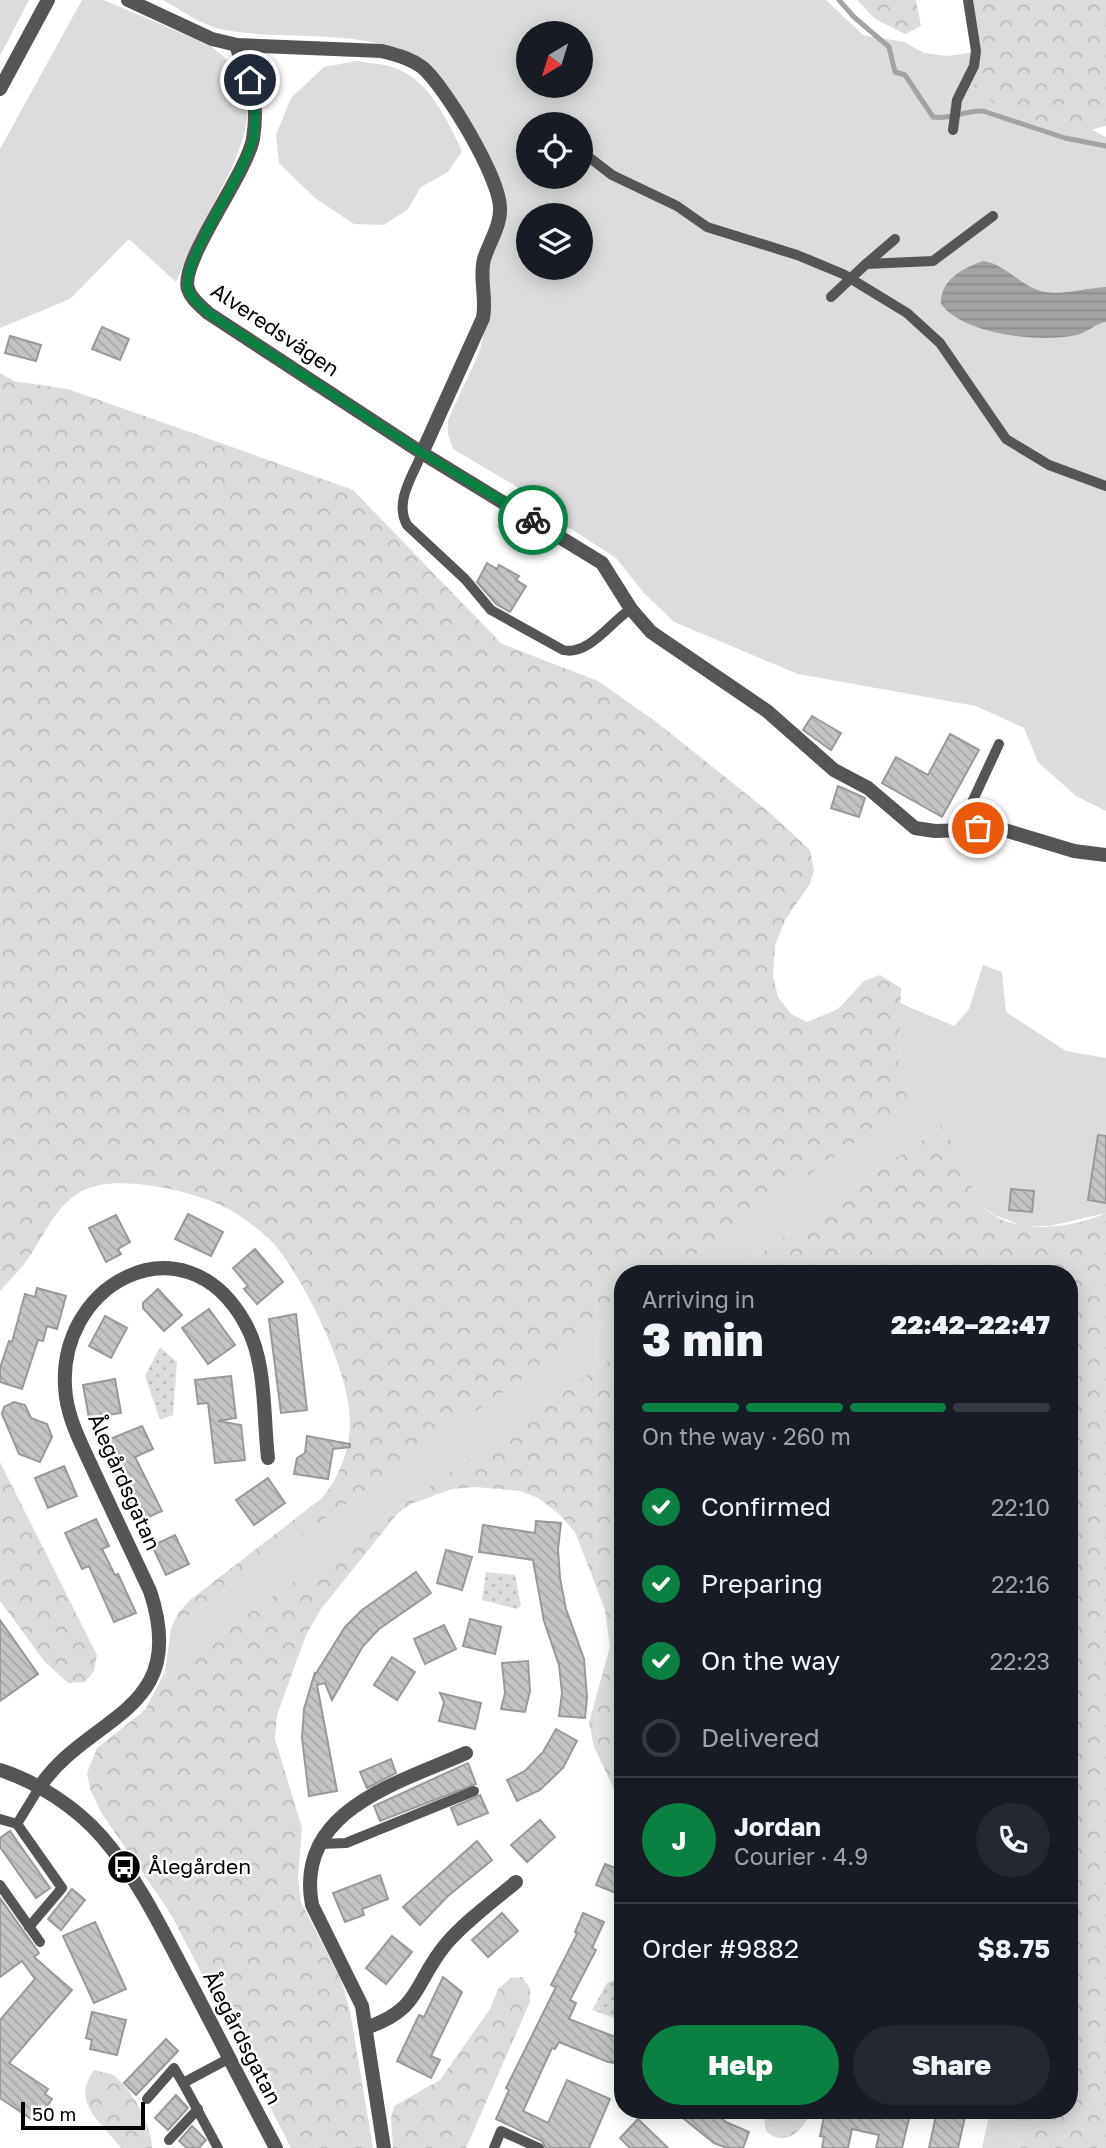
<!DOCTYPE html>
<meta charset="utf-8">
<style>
body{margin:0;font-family:"Golos Text",sans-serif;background:#242831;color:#f1f3f6;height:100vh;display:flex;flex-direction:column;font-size:26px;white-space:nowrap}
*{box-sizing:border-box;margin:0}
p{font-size:23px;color:#9ea1a6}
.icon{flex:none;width:38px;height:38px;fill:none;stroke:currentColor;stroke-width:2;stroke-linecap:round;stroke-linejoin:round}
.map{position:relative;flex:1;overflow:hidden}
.panel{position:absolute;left:614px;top:1265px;width:464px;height:854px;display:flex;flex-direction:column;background:#171b24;border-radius:28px;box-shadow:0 4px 18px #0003}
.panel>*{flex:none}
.needle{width:46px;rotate:218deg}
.tools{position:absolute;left:516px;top:21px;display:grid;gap:14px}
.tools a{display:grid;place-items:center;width:77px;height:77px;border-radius:50%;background:#171b24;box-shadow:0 4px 18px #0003;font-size:35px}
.scale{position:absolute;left:21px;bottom:18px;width:124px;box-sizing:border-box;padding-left:7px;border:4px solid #000;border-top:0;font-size:19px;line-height:24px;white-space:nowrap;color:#000;-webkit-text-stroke:5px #fff;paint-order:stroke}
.pin{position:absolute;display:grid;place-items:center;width:60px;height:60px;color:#fff;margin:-30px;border:4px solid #fff;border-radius:50%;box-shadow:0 2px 7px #0007}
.courier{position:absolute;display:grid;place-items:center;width:70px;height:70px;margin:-35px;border:5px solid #0b8043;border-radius:50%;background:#fff;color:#222;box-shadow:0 2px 9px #0007}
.overview em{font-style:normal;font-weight:800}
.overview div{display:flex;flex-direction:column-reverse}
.overview{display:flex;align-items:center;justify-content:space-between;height:119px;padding:0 28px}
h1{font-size:46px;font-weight:800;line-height:52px}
.bar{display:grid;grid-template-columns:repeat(4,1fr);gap:10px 7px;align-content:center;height:84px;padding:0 28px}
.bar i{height:9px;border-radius:5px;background:#363941}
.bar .active{background:#0b8043}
.bar p{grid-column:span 4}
.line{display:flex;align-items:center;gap:18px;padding:0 28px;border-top:2px solid #363941}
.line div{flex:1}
.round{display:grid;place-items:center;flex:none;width:74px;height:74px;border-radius:37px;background:#242831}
ol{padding:0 28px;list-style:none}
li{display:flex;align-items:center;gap:21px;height:77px}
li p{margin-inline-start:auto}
li .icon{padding:7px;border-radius:50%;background:#0b8043;color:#fff;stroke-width:4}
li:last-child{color:#9ea1a6}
li i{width:38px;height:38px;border:4px solid #363941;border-radius:50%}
.primary-button{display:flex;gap:14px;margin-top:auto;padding:14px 28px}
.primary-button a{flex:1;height:80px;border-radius:42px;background:#0b8043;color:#fff;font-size:28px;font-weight:800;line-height:80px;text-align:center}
.primary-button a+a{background:#242831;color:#f1f3f6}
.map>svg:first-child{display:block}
</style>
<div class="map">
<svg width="1106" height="2148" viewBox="0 0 1106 2148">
<defs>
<pattern id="forest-crowns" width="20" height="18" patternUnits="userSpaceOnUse" patternTransform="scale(1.75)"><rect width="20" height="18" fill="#dcdcdc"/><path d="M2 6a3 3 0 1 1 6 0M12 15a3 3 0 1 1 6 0" fill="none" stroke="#bbb"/></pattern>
<pattern id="park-dots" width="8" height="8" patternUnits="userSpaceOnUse" patternTransform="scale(1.75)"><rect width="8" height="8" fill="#dcdcdc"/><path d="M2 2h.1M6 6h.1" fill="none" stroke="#bbb" stroke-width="1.8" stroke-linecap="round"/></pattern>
<pattern id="water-rules" width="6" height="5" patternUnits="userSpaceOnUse" patternTransform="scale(1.75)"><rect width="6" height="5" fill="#a3a3a3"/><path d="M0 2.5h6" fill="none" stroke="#8b8b8b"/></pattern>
<pattern id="building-back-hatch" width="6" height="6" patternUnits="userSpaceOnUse" patternTransform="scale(1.75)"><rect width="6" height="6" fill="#c4c4c4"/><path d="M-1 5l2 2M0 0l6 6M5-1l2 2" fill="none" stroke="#a7a7a7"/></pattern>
</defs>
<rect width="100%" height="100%" fill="#fff"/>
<!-- green -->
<g fill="#dcdcdc" fill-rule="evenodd">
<polygon points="0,0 29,0 0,56"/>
<path d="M82 0H104L209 45C275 91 242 149 213 205 200 230 188 256 176 282L129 239 70 299 0 328V149Z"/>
<path d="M163 0H826L863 35 904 42 924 53 948 56 1001 48 1081 124 1106 137V811L1076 796 1038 762 1024 728 976 706 798 674 674 622 644 593 616 558 545 512 536 498 453 449 448 434V420L479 353 490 309 486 269 504 223C488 177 476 123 447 85 396 18 292 45 220 29 201 25 180 9 163 0ZM528 33H581V86H528ZM528 124H581V177H528ZM528 215H581V268H528Z"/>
<path d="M357 61C370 63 388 64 400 70 431 84 448 122 462 151L448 172 421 187 408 209 384 225 354 224 315 198 279 163 276 135 291 98 324 67Z"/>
<polygon points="983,965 1002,972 1006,1012 1066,1051 1106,1058 1106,1213 1050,1226 1023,1226 994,1215 980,1205 943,1125 731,1274 669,1274 922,1094 899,1069 900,1003 954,1026 969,1009"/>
<polygon points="623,1307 623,1350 165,1672 171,1628"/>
<polygon points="990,2111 1002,2111 1020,2148 982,2148"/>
</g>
<!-- forest -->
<g fill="url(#forest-crowns)">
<polygon points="857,0 916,0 921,26 905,34 875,19"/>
<polygon points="967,0 1106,0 1106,126 1077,133 999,108 974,86 973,39"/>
<path d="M0 373 14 381 68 389 353 490 502 644 598 681 659 724 769 812 810 850 814 870 810 884 785 920 775 946 773 976 778 997 791 1014 807 1022 838 1009 864 981 880 975 901 988 899 1069 923 1094 669 1274H623V1307L171 1628 179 1612 190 1600 322 1498C339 1477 349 1453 350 1425 352 1377 308 1288 279 1250 270 1238 255 1227 243 1218 221 1201 180 1190 153 1186 130 1183 102 1180 80 1192 54 1207 42 1240 25 1263 17 1273 8 1282 0 1291Z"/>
<path d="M943 1125C951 1138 977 1201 983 1207 1012 1236 1072 1229 1106 1213V2148H1020L1002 2111 1069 2110V1274H731Z"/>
<polygon points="623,1350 623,1808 594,1747 589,1722 610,1647 605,1610 575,1532 558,1513 538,1498 520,1491 475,1487 452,1489 411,1504 398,1513 321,1609 306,1635 277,1715 275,1739 302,1828 298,1877 301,1902 341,1980 350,2011 373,2148 291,2148 171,1914 102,1814 90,1789 87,1773 97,1748 145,1710 165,1672"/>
<polygon points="0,1462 97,1655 94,1671 85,1682 68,1683 44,1661 0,1601"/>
<polygon points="522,1977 530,1988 530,2002 466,2148 393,2148 391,2118 394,2106 440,2080 490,2009 498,1989 511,1978"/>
<path d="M94 2070C100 2072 110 2073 115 2076 133 2091 152 2126 152 2148H121C102 2122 70 2103 94 2070Z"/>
<path d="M762 2111H810C805 2130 785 2148 767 2132 763 2124 766 2117 762 2111Z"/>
</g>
<!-- park -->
<g fill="url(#park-dots)">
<polygon points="160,1347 177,1362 173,1415 160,1420 145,1376"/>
<polygon points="486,1572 515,1575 521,1606 517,1609 482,1600"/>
<polygon points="623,1978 623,2021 592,2010 607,1983"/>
</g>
<!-- water -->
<path fill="url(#water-rules)" d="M983 261C1004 264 1016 281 1035 289 1056 298 1084 288 1106 287V322C1095 323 1088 333 1076 335 1041 343 964 335 941 304 940 280 963 268 983 261Z"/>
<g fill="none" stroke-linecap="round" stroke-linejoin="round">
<!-- stream -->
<path stroke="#a3a3a3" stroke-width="5" d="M839 0 854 17 889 47 895 72 905 75 933 117C951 120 965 110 983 111L1065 138 1106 146"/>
</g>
<!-- building -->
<g fill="url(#building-back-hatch)" stroke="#999" stroke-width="2">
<polygon points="102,327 129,339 120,360 92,349"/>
<polygon points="10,336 41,345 36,361 5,353"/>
<polygon points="487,563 497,569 499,565 519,576 516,580 526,586 510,612 496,604 477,582"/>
<polygon points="812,716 841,733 831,750 803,730"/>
<polygon points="950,734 979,750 942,817 882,783 896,757 928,775"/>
<polygon points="838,786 865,798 859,817 831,808"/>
<polygon points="1098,1135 1106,1136 1106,1203 1088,1200"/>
<polygon points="1011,1189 1034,1191 1032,1212 1009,1210"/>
<polygon points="188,1214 223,1232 211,1256 175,1239"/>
<polygon points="116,1215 130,1242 118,1249 121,1254 106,1262 89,1228"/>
<polygon points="255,1249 283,1282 257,1304 244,1289 248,1286 233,1268"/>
<polygon points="37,1288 66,1296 57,1329 47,1326 43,1341 38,1340 22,1389 0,1382 0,1368 9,1341 12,1342 25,1294 35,1297"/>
<polygon points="158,1289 182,1315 164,1331 143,1308 143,1303"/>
<polygon points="209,1309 235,1345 208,1364 182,1328"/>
<polygon points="296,1314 307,1410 281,1413 269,1319"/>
<polygon points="105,1316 127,1328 111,1358 89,1346"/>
<polygon points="231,1376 236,1418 218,1421 241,1425 245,1460 215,1463 208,1403 198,1404 195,1380"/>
<polygon points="115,1379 121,1413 89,1418 83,1385"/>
<polygon points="14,1402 25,1405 31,1418 47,1424 52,1437 40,1462 19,1454 2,1414 4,1407"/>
<polygon points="142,1426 153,1449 135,1457 162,1511 140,1521 100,1443"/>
<polygon points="307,1436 350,1444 350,1447 333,1449 328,1479 294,1474 297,1458 305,1453"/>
<polygon points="64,1466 77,1496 48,1508 35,1478"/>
<polygon points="268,1478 285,1503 254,1525 236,1500"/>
<polygon points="96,1519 109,1546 102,1549 115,1575 118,1574 136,1613 114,1622 89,1566 82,1569 65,1533"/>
<polygon points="536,1521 561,1523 558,1549 560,1578 566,1609 584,1659 587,1697 585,1718 559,1716 562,1693 559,1665 544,1621 533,1560 479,1552 483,1525 535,1533"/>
<polygon points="175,1535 189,1564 166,1575 152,1546"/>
<polygon points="446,1550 472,1557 462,1590 437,1583"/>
<polygon points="416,1572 431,1593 379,1629 363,1646 332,1700 325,1683 317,1685 337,1791 309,1796 302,1738 304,1709 315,1672 315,1675 345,1627 362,1610"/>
<polygon points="470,1619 501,1627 495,1654 463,1646"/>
<polygon points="0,1620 38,1674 0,1701"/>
<polygon points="444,1625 456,1649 425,1664 414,1639"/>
<polygon points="392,1657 415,1672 397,1700 374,1685"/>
<polygon points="528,1661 530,1691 525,1712 501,1709 505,1693 502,1663"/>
<polygon points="440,1693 481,1703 475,1729 439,1721 444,1702"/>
<polygon points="556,1729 577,1741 563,1768 540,1790 517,1801 507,1780 525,1771 543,1752"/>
<polygon points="391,1759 396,1773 367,1788 360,1772"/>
<polygon points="468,1763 476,1784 380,1821 374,1806"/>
<polygon points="480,1795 488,1813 458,1825 451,1808"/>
<polygon points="540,1820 555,1837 527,1862 511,1845"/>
<polygon points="10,1831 50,1888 36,1898 0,1847 0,1838"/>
<polygon points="477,1841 492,1860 448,1896 420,1925 403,1907"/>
<polygon points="605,1864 623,1871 623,1896 596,1885"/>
<polygon points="380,1875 388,1899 362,1909 364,1915 345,1922 333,1893"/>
<polygon points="72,1889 85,1900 61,1930 48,1919"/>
<polygon points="0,1898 39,1953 34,1957 72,1990 9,2063 48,2089 45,2094 52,2099 36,2122 0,2098 0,2020 35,1979 22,1961 0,1977"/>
<polygon points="502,1913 518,1931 488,1957 472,1940"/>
<polygon points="583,1913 604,1922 592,1948 596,1950 570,2000 576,2003 569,2019 623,2040 623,2064 608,2062 559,2042 555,2049 552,2048 523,2111 548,2123 567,2080 610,2099 589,2148 546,2148 542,2141 496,2119 509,2090 506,2088 556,1987 551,1985 577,1934 575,1932"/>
<polygon points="95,1922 126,1989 94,2003 63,1936"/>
<polygon points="392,1936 412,1952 386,1984 366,1968"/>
<polygon points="443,1977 462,1992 431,2056 440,2060 431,2078 397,2061 419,2015 424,2017"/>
<polygon points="92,2012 126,2020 117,2055 90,2049 92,2040 86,2038"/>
<polygon points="166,2039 178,2051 136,2095 124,2083"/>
<polygon points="176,2095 188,2108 168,2130 155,2118"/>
<polygon points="673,2110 711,2110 726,2122 749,2132 743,2148 727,2148 714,2143"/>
<polygon points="831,2110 862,2110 884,2117 885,2110 911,2110 902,2148 876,2148 879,2135 852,2129 848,2148 822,2148 824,2137 820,2136 824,2117 829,2118"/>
<polygon points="937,2111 965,2117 958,2148 929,2148"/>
<polygon points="638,2119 668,2148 630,2148 620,2138"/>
<polygon points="192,2126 206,2140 199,2148 187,2148 179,2141"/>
</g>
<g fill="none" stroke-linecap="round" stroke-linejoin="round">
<!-- service -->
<g stroke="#555" stroke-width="10">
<polyline points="953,130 957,100 974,66 976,51 968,0"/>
<polyline points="581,151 612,175 677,206 707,227 797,255 843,274 907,313 940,343 1006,439 1049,465 1106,486"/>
<polyline points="866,264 895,239"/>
<polyline points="831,297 866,264 933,261 993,216"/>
<path d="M422 453C413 476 394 501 407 525L465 579 491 610 563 650C589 656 611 621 631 609"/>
<polyline points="968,828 967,813 999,744"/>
<polyline points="0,1819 17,1824 39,1788"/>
<polyline points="17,1824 62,1888 29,1927"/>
<polyline points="320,1844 346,1843 474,1791"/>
<polyline points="0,1885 40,1942"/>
<polyline points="147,2099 174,2068 183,2083"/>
<polyline points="169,2140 198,2109"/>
<polyline points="218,2148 183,2083 230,2058"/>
<polyline points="494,2148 501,2131 539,2148"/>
</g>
<!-- minor -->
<g stroke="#555" stroke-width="14">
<path d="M128 0 212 39 237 45 382 51C396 55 410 58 422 67 445 86 500 178 500 208 501 225 489 243 484 259 479 279 487 298 483 318L422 453"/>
<path d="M237 45C238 59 246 68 250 80 256 99 256 120 253 139 246 175 179 262 188 289 191 299 201 306 208 313L422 453 602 563 631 609 651 632 767 711 834 770 868 788 915 828 935 831 1001 829 1074 851 1106 855"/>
<path d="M0 1770C37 1782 76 1807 102 1837 136 1876 161 1927 185 1973 216 2031 245 2090 276 2148"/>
<path d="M39 1788C87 1714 191 1714 150 1591 132 1553 114 1514 96 1476 85 1451 70 1425 66 1397 51 1285 184 1213 245 1323 267 1361 263 1416 268 1458"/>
<path d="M366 2028C422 2009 413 1984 446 1944 466 1921 492 1902 516 1882"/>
<path d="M384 2148 362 2006 312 1905C294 1810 399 1783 466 1753"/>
</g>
<!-- tertiary -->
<polyline stroke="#555" stroke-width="14" points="0,89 48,0"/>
</g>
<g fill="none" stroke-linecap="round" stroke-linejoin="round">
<!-- done -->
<polyline stroke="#595959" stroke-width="7" stroke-dasharray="0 12.6" points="533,520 602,562 631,608 651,632 767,711 834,770 868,788 915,828 935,831 978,828"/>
<!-- route -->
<path stroke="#0b8043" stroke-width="9" d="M250 80C254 101 258 122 252 143 243 176 180 264 188 289 191 299 201 306 208 313L422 453 533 520"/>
</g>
<!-- icons -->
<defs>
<g id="bus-disc" transform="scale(1.75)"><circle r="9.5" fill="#000" stroke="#fff"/><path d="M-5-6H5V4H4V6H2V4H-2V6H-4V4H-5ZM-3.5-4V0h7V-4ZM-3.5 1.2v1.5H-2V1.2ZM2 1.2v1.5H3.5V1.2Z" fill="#fff"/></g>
</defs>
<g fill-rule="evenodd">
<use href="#bus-disc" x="124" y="1867"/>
</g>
<g text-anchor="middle" stroke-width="5" stroke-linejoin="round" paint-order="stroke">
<!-- street labels -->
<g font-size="21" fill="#000" stroke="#fff">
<text transform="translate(275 330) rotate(34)" y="7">Alveredsvägen</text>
<text transform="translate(124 1482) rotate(66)" y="7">Ålegårdsgatan</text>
<text transform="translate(242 2038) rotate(63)" y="7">Ålegårdsgatan</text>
</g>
<!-- poi labels -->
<g font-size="21" fill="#000" stroke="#fff" text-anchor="start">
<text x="148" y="1874">Ålegården</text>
</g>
</g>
</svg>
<div class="tools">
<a><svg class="needle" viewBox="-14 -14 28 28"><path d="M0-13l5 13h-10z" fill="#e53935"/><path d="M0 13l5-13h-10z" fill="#9ea1a6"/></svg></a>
<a><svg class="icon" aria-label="locate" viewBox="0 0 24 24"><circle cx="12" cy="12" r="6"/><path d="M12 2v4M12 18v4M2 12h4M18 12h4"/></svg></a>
<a><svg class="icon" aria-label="layers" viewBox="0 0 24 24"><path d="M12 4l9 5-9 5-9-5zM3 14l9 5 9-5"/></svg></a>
</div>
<div class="scale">50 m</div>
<div class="pin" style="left:978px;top:828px;background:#ea580c"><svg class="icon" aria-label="bag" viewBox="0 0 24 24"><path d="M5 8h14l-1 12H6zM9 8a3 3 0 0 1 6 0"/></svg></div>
<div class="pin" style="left:250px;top:80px;background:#1f2937"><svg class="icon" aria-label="home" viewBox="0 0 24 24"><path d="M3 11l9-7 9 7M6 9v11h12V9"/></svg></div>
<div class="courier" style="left:533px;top:520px"><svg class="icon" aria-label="bike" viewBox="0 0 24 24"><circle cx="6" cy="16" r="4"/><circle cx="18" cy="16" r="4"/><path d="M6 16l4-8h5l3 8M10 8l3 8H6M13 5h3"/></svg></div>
<section class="panel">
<div class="overview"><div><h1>3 min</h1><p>Arriving in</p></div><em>22:42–22:47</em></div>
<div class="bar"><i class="active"></i><i class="active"></i><i class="active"></i><i></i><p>On the way · 260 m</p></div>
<ol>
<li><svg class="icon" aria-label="check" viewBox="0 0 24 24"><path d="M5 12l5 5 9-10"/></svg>Confirmed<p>22:10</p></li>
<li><svg class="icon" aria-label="check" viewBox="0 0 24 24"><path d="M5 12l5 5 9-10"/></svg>Preparing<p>22:16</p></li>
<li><svg class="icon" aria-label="check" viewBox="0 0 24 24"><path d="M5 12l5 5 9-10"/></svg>On the way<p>22:23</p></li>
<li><i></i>Delivered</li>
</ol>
<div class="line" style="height:126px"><b class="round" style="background:#0b8043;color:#fff">J</b><div><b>Jordan</b><p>Courier · 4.9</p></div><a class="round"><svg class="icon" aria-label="phone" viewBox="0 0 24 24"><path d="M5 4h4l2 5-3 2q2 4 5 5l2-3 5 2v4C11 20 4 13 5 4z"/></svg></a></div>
<div class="line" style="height:91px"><div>Order #9882</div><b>$8.75</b></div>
<div class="primary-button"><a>Help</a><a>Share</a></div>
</section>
</div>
